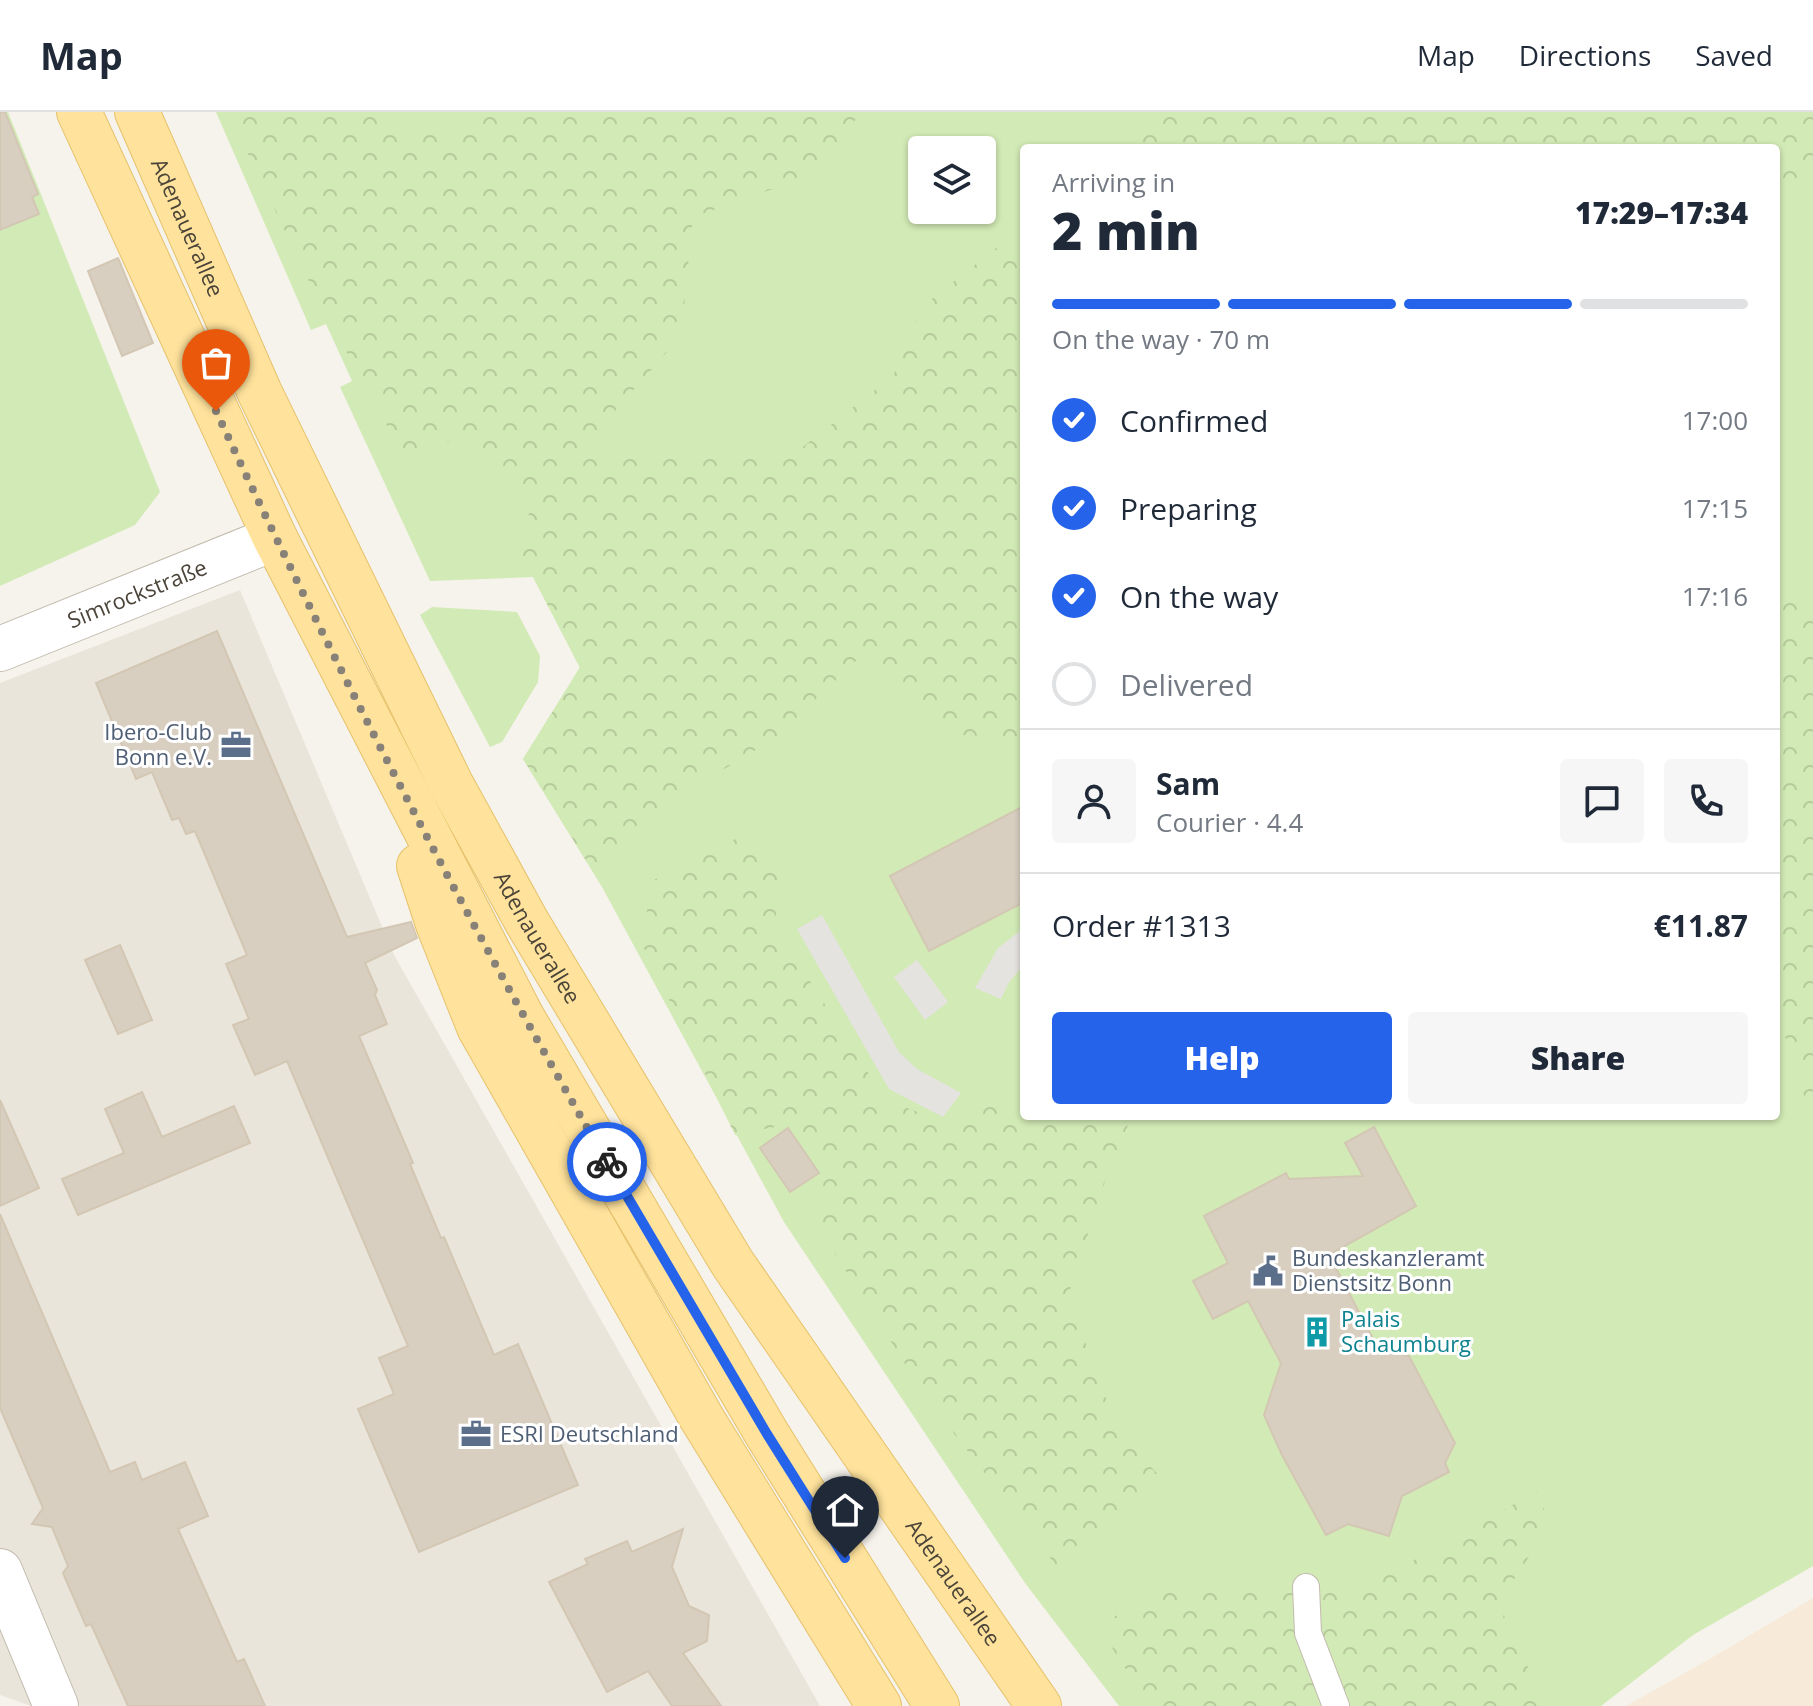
<!DOCTYPE html>
<meta charset="utf-8">
<style>
body{margin:0;font-family:"Open Sans",sans-serif;background:#f6f6f7;color:#1f2937;height:100vh;display:flex;flex-direction:column;font-size:30px;white-space:nowrap}
*{box-sizing:border-box;margin:0}
p{font-size:26px;color:#747a83}
.icon{flex:none;width:44px;height:44px;fill:none;stroke:currentColor;stroke-width:2;stroke-linecap:round;stroke-linejoin:round}
.map{position:relative;flex:1;overflow:hidden}
.side{position:absolute;left:1020px;top:32px;width:760px;height:976px;display:flex;flex-direction:column;background:#fff;border-radius:8px;box-shadow:0 2px 6px #0004}
.side>*{flex:none}
.fabs{position:absolute;left:908px;top:24px;display:grid;gap:16px}
.fabs a{display:grid;place-items:center;width:88px;height:88px;border-radius:8px;background:#fff;box-shadow:0 2px 6px #0004;font-size:40px}
.pin{position:absolute;display:grid;place-items:center;width:68px;height:68px;color:#fff;margin:-82px -34px;border-radius:50% 50% 50% 0;rotate:-45deg;box-shadow:0 0 8px #0007}
.pin .icon{rotate:45deg}
.courier{position:absolute;display:grid;place-items:center;width:80px;height:80px;margin:-40px;border:6px solid #2563eb;border-radius:50%;background:#fff;color:#222;box-shadow:0 2px 10px #0007}
.summary em{font-style:normal;font-weight:800}
.summary div{display:flex;flex-direction:column-reverse}
.summary{display:flex;align-items:center;justify-content:space-between;height:136px;padding:0 32px}
h1{font-size:52px;font-weight:800;line-height:60px}
.bar{display:grid;grid-template-columns:repeat(4,1fr);gap:12px 8px;align-content:center;height:96px;padding:0 32px}
.bar i{height:10px;border-radius:6px;background:#e0e1e3}
.bar .current{background:#2563eb}
.bar p{grid-column:span 4}
.line{display:flex;align-items:center;gap:20px;padding:0 32px;border-top:2px solid #e0e1e3}
.line div{flex:1}
.round{display:grid;place-items:center;flex:none;width:84px;height:84px;border-radius:8px;background:#f6f6f7}
ol{padding:0 32px;list-style:none}
li{display:flex;align-items:center;gap:24px;height:88px}
li p{margin-inline-start:auto}
li .icon{padding:8px;border-radius:50%;background:#2563eb;color:#fff;stroke-width:4}
li:last-child{color:#747a83}
li i{width:44px;height:44px;border:4px solid #e0e1e3;border-radius:50%}
.cta{display:flex;gap:16px;margin-top:auto;padding:16px 32px}
.cta a{flex:1;height:92px;border-radius:8px;background:#2563eb;color:#fff;font-size:32px;font-weight:800;line-height:92px;text-align:center}
.cta a+a{background:#f6f6f7;color:#1f2937}
header{display:flex;align-items:center;gap:48px;box-sizing:border-box;height:112px;padding:0 40px;background:#fff;border-bottom:2px solid #e0e1e3}
header strong{font-size:38px}
nav{display:flex;gap:44px;margin-inline-start:auto;font-size:28px}
.map>svg:first-child{display:block}
</style>
<header>
<strong>Map</strong>
<nav><a>Map</a><a>Directions</a><a>Saved</a></nav>
</header>
<div class="map">
<svg width="1813" height="1594" viewBox="0 0 1813 1594">
<defs>
<pattern id="forest-crowns" width="20" height="18" patternUnits="userSpaceOnUse" patternTransform="scale(2)"><rect width="20" height="18" fill="#d2eab5"/><path d="M2 6a3 3 0 1 1 6 0M12 15a3 3 0 1 1 6 0" fill="none" stroke="#b6ca9c"/></pattern>
</defs>
<rect width="100%" height="100%" fill="#f6f3ec"/>
<!-- residential -->
<polygon fill="#eae5da" points="240,478 394,843 820,1594 31,1594 0,1583 0,571"/>
<!-- commercial -->
<polygon fill="#f7ead8" points="1813,1486 1813,1594 1626,1594 1706,1549"/>
<!-- green -->
<g fill="#d2eab5" fill-rule="evenodd">
<polygon points="0,0 8,0 160,380 135,413 0,474"/>
<path d="M216 0H1813V1454L1693 1523 1601 1594H1119L1025 1471 784 1110 602 775 523 647 580 555 533 465 430 469 340 275 352 269 326 212 311 218ZM1024 36H1776V1004H1024ZM922 38H982V98H922Z"/>
<polygon points="432,495 517,500 540,544 538,570 502,630 490,635 420,503"/>
</g>
<!-- forest -->
<g fill="url(#forest-crowns)">
<polygon points="228,0 379,0 392,15 459,17 472,0 862,0 810,64 693,105 681,224 577,342 710,339 785,349 893,264 923,194 1024,114 1024,626 962,623 859,546 775,626 654,700 592,758 523,647 580,556 533,465 506,449 537,385 471,325 401,339 319,190"/>
<polygon points="1174,0 1813,0 1813,70 1776,71 1776,36 1125,36"/>
<polygon points="1813,486 1813,1011 1776,897 1776,491"/>
<polygon points="745,723 780,745 775,814 885,987 940,1009 1024,983 1024,1004 1132,1004 1108,1060 1068,1184 1119,1321 1167,1372 1058,1456 928,1288 818,1115 823,1040 790,1012 735,1023 640,828 654,768 686,748"/>
<polygon points="1541,1377 1547,1418 1498,1491 1546,1594 1149,1594 1097,1512 1170,1480 1364,1476"/>
</g>
<!-- parking -->
<g fill="#e5e3e0">
<polygon points="822,803 899,940 917,957 961,981 943,1005 889,977 797,817"/>
<polygon points="1024,816 1024,853 1009,870 1001,887 975,876 998,836"/>
<polygon points="917,848 948,890 925,908 894,865"/>
</g>
<!-- building -->
<g fill="#d8cfc1" stroke="#d3c7b4" stroke-width="2">
<polygon points="0,0 5,0 38,82 32,85 39,102 0,118"/>
<polygon points="118,146 153,231 122,244 88,159"/>
<polygon points="217,519 347,825 411,810 417,826 365,851 377,878 375,883 387,912 359,924 413,1051 410,1052 425,1088 441,1126 444,1125 494,1243 518,1232 578,1373 419,1440 358,1297 394,1282 379,1246 408,1234 287,949 255,963 233,913 249,907 226,852 247,843 195,719 186,722 179,706 172,708 152,660 136,667 96,571"/>
<polygon points="1024,694 1024,790 929,839 890,764"/>
<polygon points="120,833 152,908 118,922 85,848"/>
<polygon points="142,980 162,1025 234,994 250,1031 78,1103 62,1067 124,1041 105,997"/>
<polygon points="0,988 39,1076 0,1094"/>
<polygon points="1374,1015 1416,1094 1329,1143 1378,1236 1409,1244 1455,1331 1445,1351 1449,1360 1402,1384 1389,1424 1348,1412 1326,1423 1282,1343 1264,1303 1281,1251 1248,1189 1213,1207 1193,1169 1228,1151 1204,1104 1286,1061 1289,1067 1363,1064 1345,1031"/>
<polygon points="788,1016 819,1061 790,1080 760,1036"/>
<polygon points="0,1102 110,1360 135,1350 142,1368 185,1350 208,1404 178,1417 237,1550 244,1547 265,1594 128,1594 91,1512 86,1514 63,1461 68,1454 52,1415 32,1412 43,1396 0,1296"/>
<polygon points="683,1417 672,1455 689,1494 709,1503 707,1529 683,1541 721,1594 672,1594 648,1559 607,1580 549,1470 588,1452 585,1447 627,1429 632,1440"/>
</g>
<g fill="none" stroke-linecap="round" stroke-linejoin="round">
<!-- lane casing -->
<g stroke="#c2bbae" stroke-width="28">
<polyline id="lane" points="1306,1475 1308,1521 1336,1594"/>
</g>
<!-- street casing -->
<g stroke="#c2bbae" stroke-width="46">
<g id="street">
<path id="s1" d="M0 537 275 426"/>
<polyline points="0,1459 56,1594"/>
</g>
</g>
<!-- primary casing -->
<g stroke="#e6c16a" stroke-width="46">
<g id="primary">
<polyline points="79,0 275,426 522,905 767,1322 937,1594"/>
<path id="s2" d="M137 0 260 281 451 672 527 810 733 1152 1039 1594"/>
<polyline points="419,754 438,812 479,915 701,1305 879,1594"/>
</g>
</g>
<!-- lane -->
<use href="#lane" stroke="#fff" stroke-width="26"/>
<!-- street -->
<use href="#street" stroke="#fff" stroke-width="44"/>
<!-- primary -->
<use href="#primary" stroke="#ffe39c" stroke-width="44"/>
</g>
<g fill="none" stroke-linecap="round" stroke-linejoin="round">
<!-- done -->
<path stroke="#878178" stroke-width="8" stroke-dasharray="0 14.4" d="M216 299C335 555 465 806 607 1050"/>
<!-- route -->
<polyline stroke="#2563eb" stroke-width="10" points="607,1050 767,1322 845,1446"/>
</g>
<!-- icons -->
<defs>
<g id="office-bare" transform="scale(2.4)"><path d="M-6-3h4V-5.5h4V-3h4V5H-6ZM-1-4.5V-3h2v-1.5ZM-6 0V1H6V0Z" fill="#5c6f8a" stroke="#fff" stroke-width="2.5" paint-order="stroke"/></g>
<g id="civic-bare" transform="scale(2.4)"><path d="M-.6-6.5H3V-4.5H.6V-3L4-1V1h2V6H-6V1h2V-1L-.6-3ZM-1.2 2.5V6h2.4V2.5Z" fill="#5c6f8a" stroke="#fff" stroke-width="2.5" paint-order="stroke"/></g>
<g id="building-bare" transform="scale(2.4)"><path d="M-4-6H4V6H1V3H-1V6H-4ZM-2.5-4.3h1.7v1.8h-1.7ZM.8-4.3h1.7v1.8H.8ZM-2.5-1h1.7V.8h-1.7ZM.8-1h1.7V.8H.8Z" fill="#0f9aa8" stroke="#fff" stroke-width="2.5" paint-order="stroke"/></g>
</defs>
<g fill-rule="evenodd">
<use href="#office-bare" x="236" y="633"/>
<use href="#civic-bare" x="1268" y="1159"/>
<use href="#building-bare" x="1317" y="1220"/>
<use href="#office-bare" x="476" y="1322"/>
</g>
<g text-anchor="middle" stroke-width="6" stroke-linejoin="round" paint-order="stroke">
<!-- street labels -->
<g font-size="22" fill="#4b4439" stroke="#fff">
<text dy="8" stroke="none"><textPath href="#s2" startOffset="126">Adenauerallee</textPath></text>
<text dy="8" stroke="none"><textPath href="#s1" startOffset="148">Simrockstraße</textPath></text>
<text dy="8" stroke="none"><textPath href="#s2" startOffset="918">Adenauerallee</textPath></text>
<text dy="8" stroke="none"><textPath href="#s2" startOffset="1686">Adenauerallee</textPath></text>
</g>
<!-- service labels -->
<g font-size="22" fill="#4e5e75" stroke="#fff" text-anchor="start">
<text x="212" y="628" text-anchor="end">Ibero-Club<tspan x="212" dy="25">Bonn e.V.</tspan></text>
<text x="1292" y="1154">Bundeskanzleramt<tspan x="1292" dy="25">Dienstsitz Bonn</tspan></text>
<text x="500" y="1330">ESRI Deutschland</text>
</g>
<!-- culture labels -->
<g font-size="22" fill="#0d838f" stroke="#fff" text-anchor="start">
<text x="1341" y="1215">Palais<tspan x="1341" dy="25">Schaumburg</tspan></text>
</g>
</g>
</svg>
<div class="fabs">
<a><svg class="icon" aria-label="layers" viewBox="0 0 24 24"><path d="M12 4l9 5-9 5-9-5zM3 14l9 5 9-5"/></svg></a>
</div>
<div class="pin" style="left:216px;top:299px;background:#ea580c"><svg class="icon" aria-label="bag" viewBox="0 0 24 24"><path d="M5 8h14l-1 12H6zM9 8a3 3 0 0 1 6 0"/></svg></div>
<div class="pin" style="left:845px;top:1446px;background:#1f2937"><svg class="icon" aria-label="home" viewBox="0 0 24 24"><path d="M3 11l9-7 9 7M6 9v11h12V9"/></svg></div>
<div class="courier" style="left:607px;top:1050px"><svg class="icon" aria-label="bike" viewBox="0 0 24 24"><circle cx="6" cy="16" r="4"/><circle cx="18" cy="16" r="4"/><path d="M6 16l4-8h5l3 8M10 8l3 8H6M13 5h3"/></svg></div>
<section class="side">
<div class="summary"><div><h1>2 min</h1><p>Arriving in</p></div><em>17:29–17:34</em></div>
<div class="bar"><i class="current"></i><i class="current"></i><i class="current"></i><i></i><p>On the way · 70 m</p></div>
<ol>
<li><svg class="icon" aria-label="check" viewBox="0 0 24 24"><path d="M5 12l5 5 9-10"/></svg>Confirmed<p>17:00</p></li>
<li><svg class="icon" aria-label="check" viewBox="0 0 24 24"><path d="M5 12l5 5 9-10"/></svg>Preparing<p>17:15</p></li>
<li><svg class="icon" aria-label="check" viewBox="0 0 24 24"><path d="M5 12l5 5 9-10"/></svg>On the way<p>17:16</p></li>
<li><i></i>Delivered</li>
</ol>
<div class="line" style="height:144px"><a class="round"><svg class="icon" aria-label="person" viewBox="0 0 24 24"><circle cx="12" cy="8" r="4"/><path d="M4 21q1-7 8-7t8 7"/></svg></a><div><b>Sam</b><p>Courier · 4.4</p></div><a class="round"><svg class="icon" aria-label="chat" viewBox="0 0 24 24"><path d="M4 5h16v11H9l-5 4z"/></svg></a><a class="round"><svg class="icon" aria-label="phone" viewBox="0 0 24 24"><path d="M5 4h4l2 5-3 2q2 4 5 5l2-3 5 2v4C11 20 4 13 5 4z"/></svg></a></div>
<div class="line" style="height:104px"><div>Order #1313</div><b>€11.87</b></div>
<div class="cta"><a>Help</a><a>Share</a></div>
</section>
</div>
